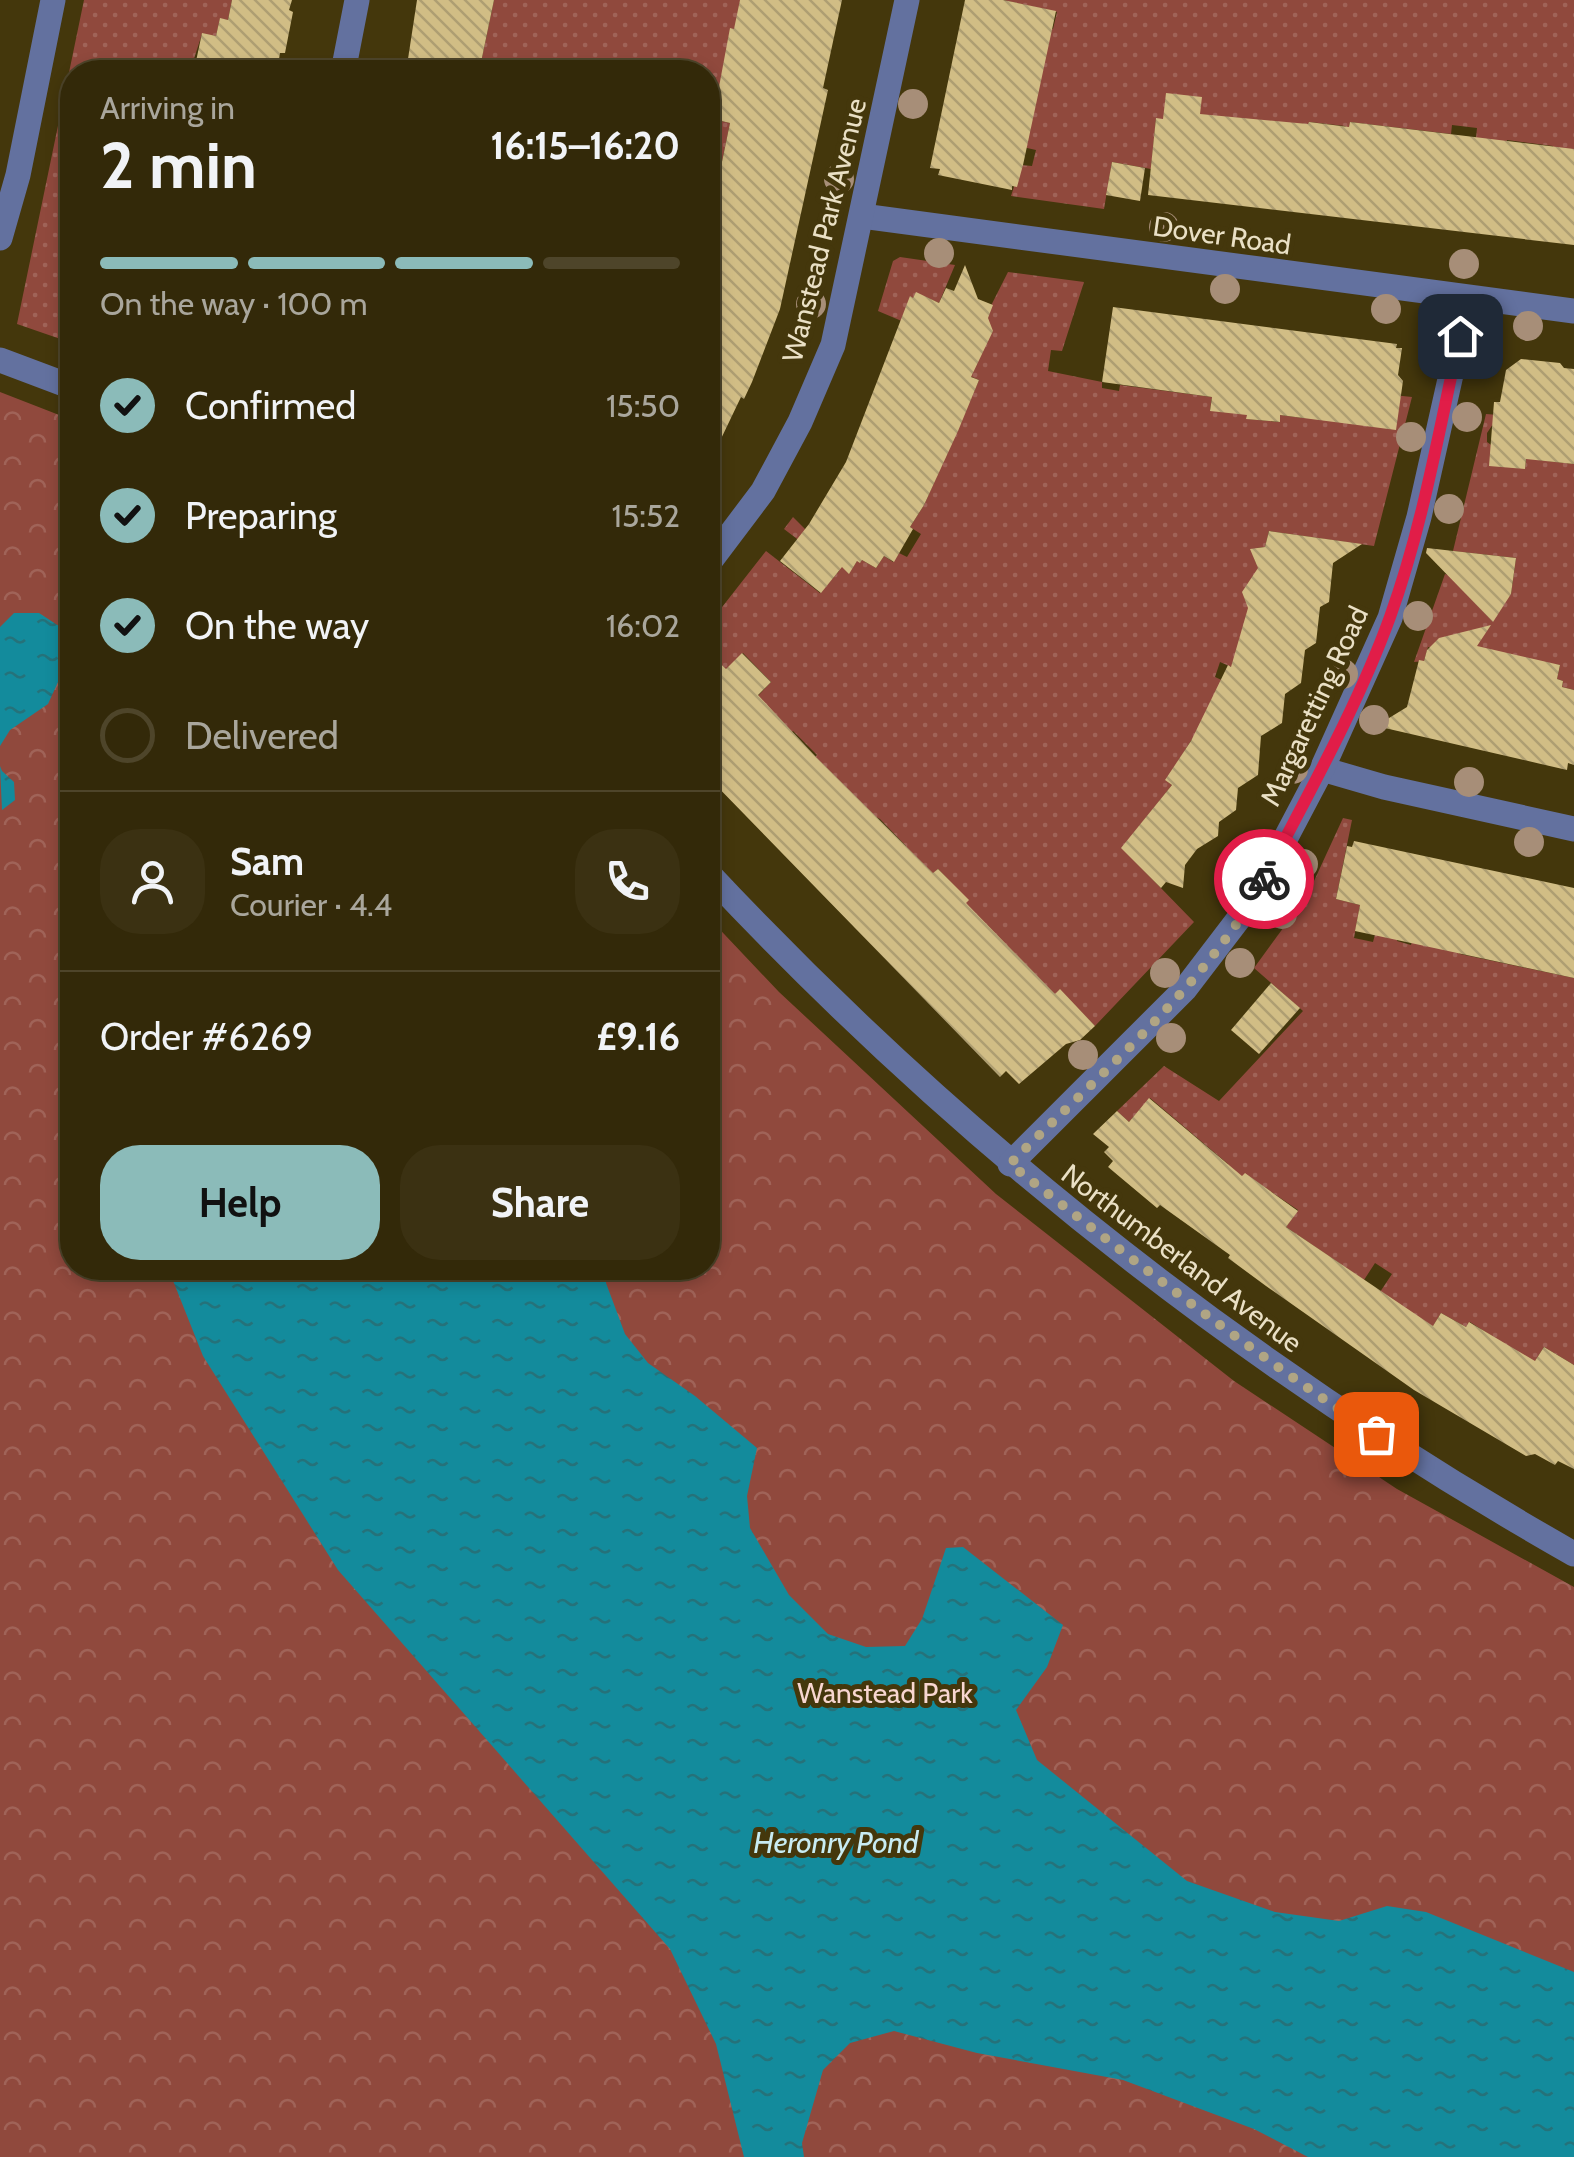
<!DOCTYPE html>
<meta charset="utf-8">
<style>
body{margin:0;font-family:Cabin,sans-serif;background:#3b3112;color:#f1f3f6;height:100vh;display:flex;flex-direction:column;font-size:38px;white-space:nowrap}
*{box-sizing:border-box;margin:0}
p{font-size:32px;color:#a9a69c}
.icon{flex:none;width:55px;height:55px;fill:none;stroke:currentColor;stroke-width:2;stroke-linecap:round;stroke-linejoin:round}
.map{position:relative;flex:1;overflow:hidden}
.sheet{position:absolute;left:60px;top:60px;width:660px;height:1220px;display:flex;flex-direction:column;background:#332909;border-radius:40px;box-shadow:0 5px 15px #0003,0 0 0 2px #4e452a}
.sheet>*{flex:none}
.pin{position:absolute;display:grid;place-items:center;width:85px;height:85px;color:#fff;margin:-42px;border-radius:20px;box-shadow:0 5px 15px #0006}
.courier{position:absolute;display:grid;place-items:center;width:100px;height:100px;margin:-50px;border:8px solid #e11d48;border-radius:50%;background:#fff;color:#222;box-shadow:0 2px 12px #0007}
.summary em{font-style:normal;font-weight:800}
.summary div{display:flex;flex-direction:column-reverse}
.summary{display:flex;align-items:center;justify-content:space-between;height:170px;padding:0 40px}
h1{font-size:65px;font-weight:800;line-height:75px}
.bar{display:grid;grid-template-columns:repeat(4,1fr);gap:15px 10px;align-content:center;height:120px;padding:0 40px}
.bar i{height:12px;border-radius:8px;background:#4e452a}
.bar .active{background:#8bbbb9}
.bar p{grid-column:span 4}
.line{display:flex;align-items:center;gap:25px;padding:0 40px;border-top:2px solid #4e452a}
.line div{flex:1}
.round{display:grid;place-items:center;flex:none;width:105px;height:105px;border-radius:40px;background:#3b3112}
ol{padding:0 40px;list-style:none}
li{display:flex;align-items:center;gap:30px;height:110px}
li p{margin-inline-start:auto}
li .icon{padding:10px;border-radius:50%;background:#8bbbb9;color:#111;stroke-width:4}
li:last-child{color:#a9a69c}
li i{width:55px;height:55px;border:5px solid #4e452a;border-radius:50%}
.action{display:flex;gap:20px;margin-top:auto;padding:20px 40px}
.action a{flex:1;height:115px;border-radius:40px;background:#8bbbb9;color:#111;font-size:40px;font-weight:800;line-height:115px;text-align:center}
.action a+a{background:#3b3112;color:#f1f3f6}
.map>svg:first-child{display:block}
</style>
<div class="map">
<svg width="1574" height="2157" viewBox="0 0 1574 2157">
<defs>
<pattern id="grass-dots" width="8" height="8" patternUnits="userSpaceOnUse" patternTransform="scale(2.5)"><rect width="8" height="8" fill="#90493d"/><path d="M2 2h.1M6 6h.1" fill="none" stroke="#a06358" stroke-width="1.8" stroke-linecap="round"/></pattern>
<pattern id="park-crowns" width="20" height="18" patternUnits="userSpaceOnUse" patternTransform="scale(2.5)"><rect width="20" height="18" fill="#90493d"/><path d="M2 6a3 3 0 1 1 6 0M12 15a3 3 0 1 1 6 0" fill="none" stroke="#a06358"/></pattern>
<pattern id="water-ripples" width="26" height="14" patternUnits="userSpaceOnUse" patternTransform="scale(2.5)"><rect width="26" height="14" fill="#138b9c"/><path d="M2 4q2-2 4 0t4 0M15 11q2-2 4 0t4 0" fill="none" stroke="#25727a"/></pattern>
<pattern id="building-back-hatch" width="6" height="6" patternUnits="userSpaceOnUse" patternTransform="scale(2.5)"><rect width="6" height="6" fill="#d1bd85"/><path d="M-1 5l2 2M0 0l6 6M5-1l2 2" fill="none" stroke="#ae9e72"/></pattern>
</defs>
<rect width="100%" height="100%" fill="#44370c"/>
<!-- grass -->
<g fill="url(#grass-dots)">
<polygon points="84,0 232,0 228,20 220,19 216,36 202,34 192,65 199,67 198,72 72,72 72,343 17,324"/>
<polygon points="494,0 740,0 743,11 713,119 730,123 708,230 708,72 479,72"/>
<polygon points="1003,0 1574,0 1574,149 1549,188 1553,146 1507,140 1501,183 1472,178 1477,128 1452,125 1451,134 1350,122 1349,130 1345,126 1310,122 1308,124 1156,119 1151,169 1112,162 1104,209 1011,196 1021,165 1032,166 1036,150 1009,144 1034,25 1053,29 1057,12"/>
<polygon points="900,257 955,265 939,303 916,293 902,317 904,322 878,311 893,261"/>
<polygon points="1008,272 1084,282 1062,351 1051,350 1048,371 1102,382 1102,388 1119,391 1120,385 1212,397 1210,410 1251,386 1247,419 1279,422 1280,415 1303,418 1307,386 1412,397 1374,546 1269,531 1265,547 1257,548 1253,555 1256,563 1260,565 1250,602 1243,672 1220,662 1215,677 1228,683 1166,780 1172,785 1122,848 1194,922 1095,1026 1060,990 1039,1010 1020,959 985,923 940,966 963,906 968,900 938,869 913,893 906,846 880,819 796,776 817,755 793,731 774,748 756,698 771,682 743,653 711,684 708,679 717,669 715,659 708,653 708,625 766,551 820,593 839,571 784,529 793,517 849,573 857,561 862,560 876,568 884,556 893,562 899,553 907,557 921,534 910,527 924,505 979,380 958,371"/>
<polygon points="1486,414 1499,415 1487,433 1487,442 1525,469 1530,419 1539,460 1574,464 1574,690 1562,687 1563,681 1557,679 1560,665 1428,647 1424,661 1414,662 1445,574 1511,594 1516,558 1453,551"/>
<polygon points="1343,818 1352,820 1336,899 1360,905 1354,938 1373,942 1376,931 1398,936 1397,941 1411,945 1418,917 1460,954 1574,978 1574,1365 1544,1347 1534,1363 1470,1322 1466,1327 1441,1313 1405,1373 1380,1292 1392,1274 1375,1263 1364,1280 1286,1227 1298,1210 1245,1174 1215,1209 1228,1164 1150,1098 1129,1122 1117,1111 1164,1066 1219,1101 1303,1011 1254,968 1308,894"/>
</g>
<!-- park -->
<polygon fill="url(#park-crowns)" points="0,392 72,420 72,1268 708,1268 708,917 779,992 996,1194 1234,1381 1397,1489 1574,1587 1574,2157 0,2157"/>
<!-- water -->
<g fill="url(#water-ripples)">
<polygon points="14,613 39,613 62,628 66,652 58,682 48,704 10,730 0,746 0,627"/>
<polygon points="0,766 2,771 14,782 15,800 2,810"/>
<polygon points="168,1268 606,1268 606,1283 625,1334 648,1363 695,1396 757,1448 747,1496 750,1528 789,1595 828,1634 866,1647 905,1646 922,1619 946,1548 963,1547 1063,1625 1047,1667 1016,1710 1037,1760 1187,1881 1275,1912 1339,1921 1387,1906 1426,1912 1574,1972 1574,2157 1308,2157 1254,2129 1123,2080 977,2053 894,2031 850,2043 823,2070 802,2143 804,2157 744,2157 716,2044 670,1949 338,1570 203,1356"/>
</g>
<!-- building -->
<g fill="url(#building-back-hatch)">
<polygon points="232,0 292,0 289,10 293,12 285,53 280,53 277,72 198,72 199,67 195,66 202,33 216,36 220,18 228,20"/>
<polygon points="417,0 494,0 479,72 406,72"/>
<polygon points="740,0 842,0 823,88 828,90 780,309 752,382 744,399 741,397 708,466 708,230 730,123 713,119 730,28 734,29"/>
<polygon points="965,0 1003,0 1056,11 1023,165 1017,187 1012,186 1012,190 938,175 940,169 930,168"/>
<polygon points="1166,93 1202,97 1200,114 1308,124 1309,122 1349,127 1350,122 1574,149 1574,245 1148,195 1156,118 1163,119"/>
<polygon points="1112,162 1145,168 1140,201 1106,195"/>
<polygon points="965,265 978,299 993,305 988,318 993,331 971,377 979,380 958,431 924,505 910,527 913,529 894,562 884,556 876,568 862,560 860,563 857,561 849,574 842,567 821,593 780,561 809,524 846,462 910,296 913,298 916,292 939,303 946,288 954,291"/>
<polygon points="1113,307 1397,344 1396,348 1402,348 1398,375 1403,381 1396,430 1280,415 1280,422 1246,419 1247,415 1210,411 1212,397 1102,382"/>
<polygon points="1521,359 1560,363 1564,368 1574,369 1574,464 1526,459 1525,469 1489,466 1494,402 1500,402 1506,370"/>
<polygon points="1269,531 1362,544 1333,563 1329,602 1320,607 1316,643 1305,650 1301,683 1285,694 1282,723 1261,736 1258,775 1238,788 1236,810 1219,822 1218,836 1197,849 1185,865 1183,888 1166,882 1161,888 1121,848 1172,785 1165,780 1191,741 1228,665 1231,667 1248,608 1242,592 1258,568 1250,549 1265,547"/>
<polygon points="1427,548 1516,558 1511,594 1493,622 1426,553"/>
<polygon points="1491,625 1477,646 1560,665 1557,679 1563,681 1562,687 1574,690 1574,765 1568,763 1567,770 1376,726 1407,707 1419,660 1424,661 1427,650 1439,638"/>
<polygon points="708,652 726,669 742,653 771,682 758,695 816,757 933,873 938,869 969,900 966,903 1055,994 1060,989 1095,1026 1080,1040 1066,1044 1019,1084 1006,1071 1000,1077 708,777"/>
<polygon points="1354,841 1574,888 1574,978 1355,931 1360,905 1336,899 1347,846 1352,847"/>
<polygon points="1271,983 1300,1008 1259,1054 1231,1030"/>
<polygon points="1149,1098 1242,1176 1245,1173 1298,1211 1286,1227 1433,1326 1441,1313 1466,1327 1469,1322 1535,1361 1544,1347 1574,1365 1574,1469 1558,1461 1555,1465 1535,1454 1526,1456 1414,1390 1266,1286 1228,1258 1230,1255 1160,1205 1157,1208 1108,1167 1113,1161 1104,1152 1109,1147 1093,1134 1117,1111 1129,1122"/>
</g>
<g fill="none" stroke-linecap="round" stroke-linejoin="round">
<!-- minor -->
<g stroke="#63719f" stroke-width="25">
<polyline points="343,72 357,0"/>
<polyline points="862,216 1574,311"/>
<polyline points="0,238 18,175 53,0"/>
<polyline points="0,360 72,387"/>
<polyline points="708,564 763,491 800,422 833,345 907,0"/>
<polyline points="1322,769 1384,787 1574,829"/>
<path d="M708 873C961 1143 1251 1371 1574 1554"/>
<polyline points="1010,1164 1185,989 1253,900 1322,769 1390,618 1419,517 1468,299"/>
</g>
</g>
<!-- trees -->
<g fill="#a78e78">
<circle cx="913" cy="104" r="15"/>
<circle cx="839" cy="179" r="15"/>
<circle cx="1164" cy="227" r="15"/>
<circle cx="939" cy="253" r="15"/>
<circle cx="1464" cy="264" r="15"/>
<circle cx="1225" cy="289" r="15"/>
<circle cx="811" cy="304" r="15"/>
<circle cx="1386" cy="309" r="15"/>
<circle cx="1528" cy="326" r="15"/>
<circle cx="1467" cy="417" r="15"/>
<circle cx="1411" cy="437" r="15"/>
<circle cx="1449" cy="509" r="15"/>
<circle cx="1418" cy="616" r="15"/>
<circle cx="1343" cy="674" r="15"/>
<circle cx="1374" cy="720" r="15"/>
<circle cx="1293" cy="769" r="15"/>
<circle cx="1469" cy="782" r="15"/>
<circle cx="1529" cy="842" r="15"/>
<circle cx="1303" cy="864" r="15"/>
<circle cx="1282" cy="914" r="15"/>
<circle cx="1240" cy="963" r="15"/>
<circle cx="1165" cy="973" r="15"/>
<circle cx="1171" cy="1038" r="15"/>
<circle cx="1083" cy="1055" r="15"/>
</g>
<g fill="none" stroke-linecap="round" stroke-linejoin="round">
<!-- done -->
<path stroke="#b0a584" stroke-width="10" stroke-dasharray="0 18" d="M1264 879C1210 982 1092 1081 1010 1164 1130 1258 1248 1350 1376 1434"/>
<!-- route -->
<path stroke="#e11d48" stroke-width="12" d="M1264 879C1308 794 1357 708 1390 617 1423 526 1439 429 1460 336"/>
</g>
<g text-anchor="middle" stroke-width="10" stroke-linejoin="round" paint-order="stroke">
<!-- street labels -->
<g font-size="28" fill="#eae0c5" stroke="#44370c">
<text transform="translate(824 230) rotate(-76)" y="10">Wanstead Park Avenue</text>
<text transform="translate(1222 235) rotate(8)" y="10">Dover Road</text>
<text transform="translate(1314 706) rotate(-65)" y="10">Margaretting Road</text>
<text transform="translate(1182 1258) rotate(37)" y="10">Northumberland Avenue</text>
</g>
<!-- park labels -->
<g font-size="28" fill="#f8d6d0" stroke="#44370c">
<text x="885" y="1703">Wanstead Park</text>
</g>
<!-- water labels -->
<g font-size="30" font-style="italic" fill="#c8ecf3" stroke="#44370c">
<text x="836" y="1853">Heronry Pond</text>
</g>
</g>
</svg>
<div class="pin" style="left:1376px;top:1434px;background:#ea580c"><svg class="icon" aria-label="bag" viewBox="0 0 24 24"><path d="M5 8h14l-1 12H6zM9 8a3 3 0 0 1 6 0"/></svg></div>
<div class="pin" style="left:1460px;top:336px;background:#1f2937"><svg class="icon" aria-label="home" viewBox="0 0 24 24"><path d="M3 11l9-7 9 7M6 9v11h12V9"/></svg></div>
<div class="courier" style="left:1264px;top:879px"><svg class="icon" aria-label="bike" viewBox="0 0 24 24"><circle cx="6" cy="16" r="4"/><circle cx="18" cy="16" r="4"/><path d="M6 16l4-8h5l3 8M10 8l3 8H6M13 5h3"/></svg></div>
<section class="sheet">
<div class="summary"><div><h1>2 min</h1><p>Arriving in</p></div><em>16:15–16:20</em></div>
<div class="bar"><i class="active"></i><i class="active"></i><i class="active"></i><i></i><p>On the way · 100 m</p></div>
<ol>
<li><svg class="icon" aria-label="check" viewBox="0 0 24 24"><path d="M5 12l5 5 9-10"/></svg>Confirmed<p>15:50</p></li>
<li><svg class="icon" aria-label="check" viewBox="0 0 24 24"><path d="M5 12l5 5 9-10"/></svg>Preparing<p>15:52</p></li>
<li><svg class="icon" aria-label="check" viewBox="0 0 24 24"><path d="M5 12l5 5 9-10"/></svg>On the way<p>16:02</p></li>
<li><i></i>Delivered</li>
</ol>
<div class="line" style="height:180px"><a class="round"><svg class="icon" aria-label="person" viewBox="0 0 24 24"><circle cx="12" cy="8" r="4"/><path d="M4 21q1-7 8-7t8 7"/></svg></a><div><b>Sam</b><p>Courier · 4.4</p></div><a class="round"><svg class="icon" aria-label="phone" viewBox="0 0 24 24"><path d="M5 4h4l2 5-3 2q2 4 5 5l2-3 5 2v4C11 20 4 13 5 4z"/></svg></a></div>
<div class="line" style="height:130px"><div>Order #6269</div><b>£9.16</b></div>
<div class="action"><a>Help</a><a>Share</a></div>
</section>
</div>
